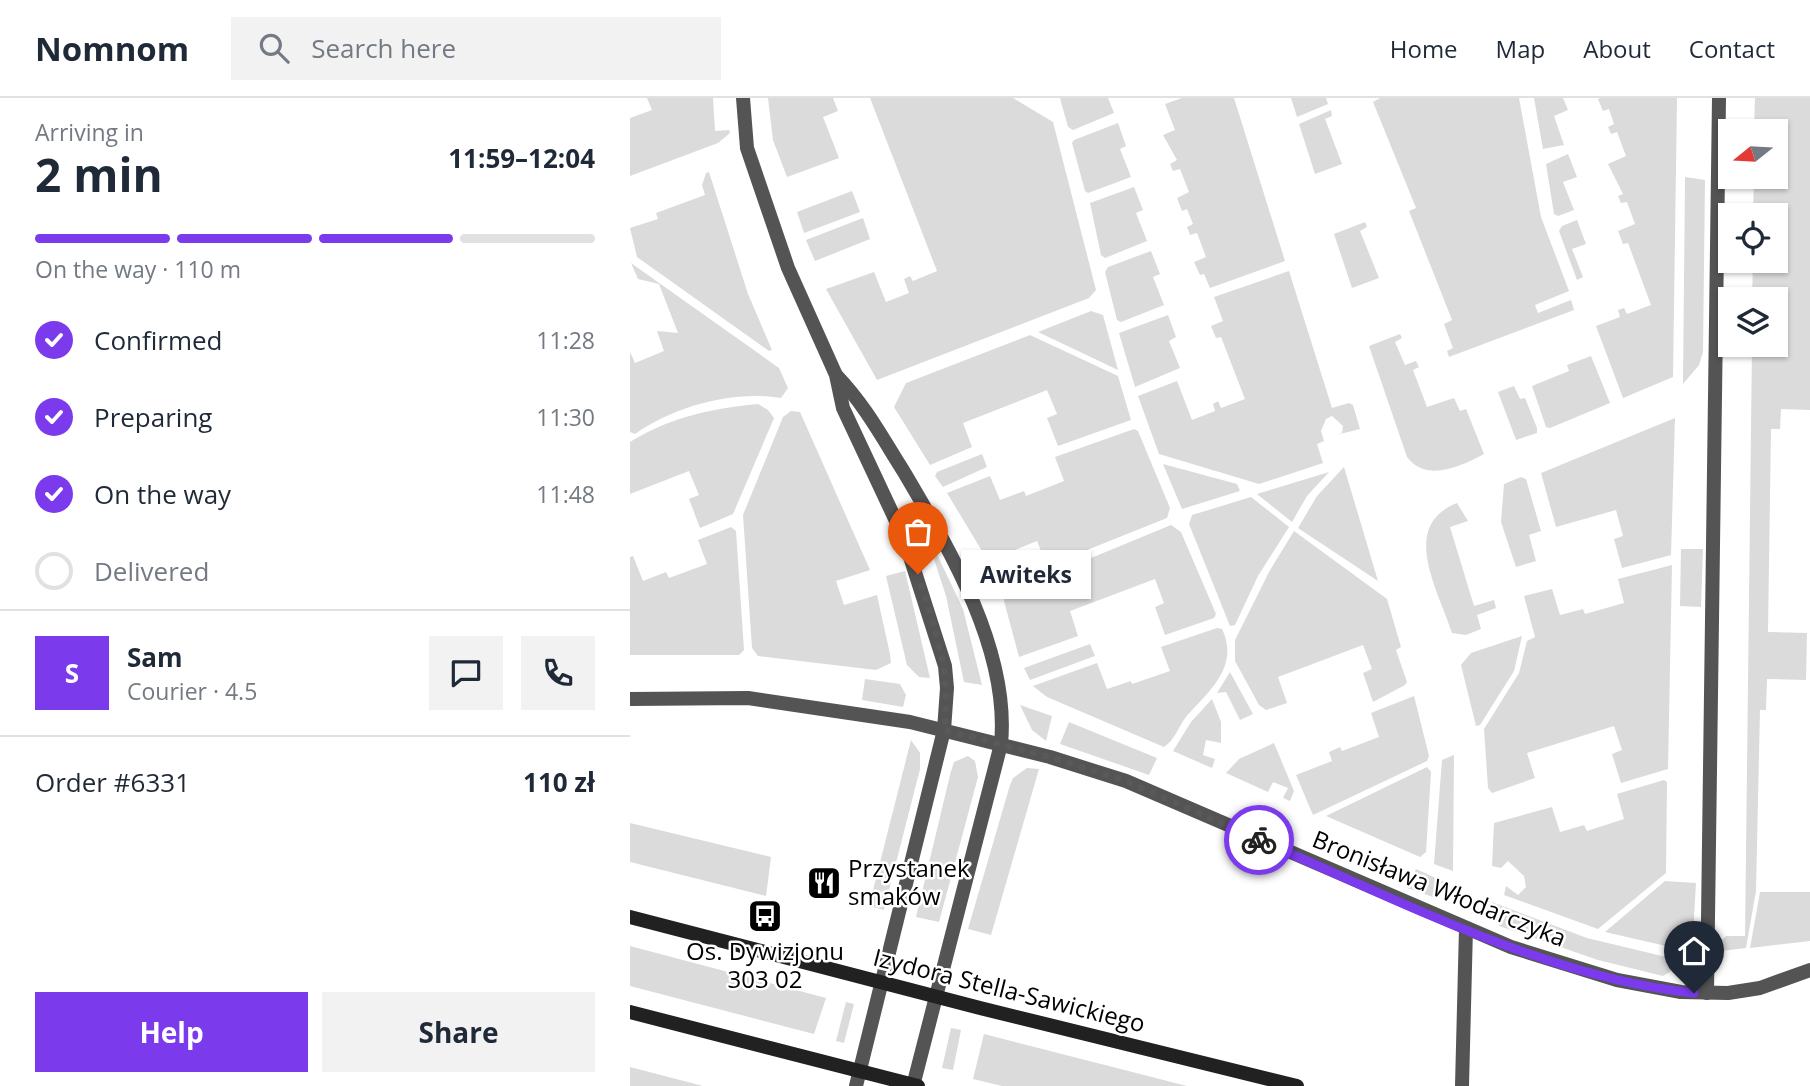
<!DOCTYPE html>
<meta charset="utf-8">
<style>
body{margin:0;font-family:"Open Sans",sans-serif;background:#f2f2f3;color:#1f2937;height:100vh;display:flex;flex-direction:column;font-size:26px;white-space:nowrap}
*{box-sizing:border-box;margin:0}
p{font-size:23px;color:#747a83}
.icon{flex:none;width:38px;height:38px;fill:none;stroke:currentColor;stroke-width:2;stroke-linecap:round;stroke-linejoin:round}
.map{position:relative;flex:1;overflow:hidden}
.drawer{display:flex;flex-direction:column;background:#fff;width:630px}
.drawer>*{flex:none}
.needle{width:46px;rotate:252deg}
.fabs{position:absolute;left:1088px;top:21px;display:grid;gap:14px}
.fabs a{display:grid;place-items:center;width:70px;height:70px;border-radius:0px;background:#fff;box-shadow:0 2px 5px #0004;font-size:35px}
.pin{position:absolute;display:grid;place-items:center;width:60px;height:60px;color:#fff;margin:-72px -30px;border-radius:50% 50% 50% 0;rotate:-45deg;box-shadow:0 0 7px #0007}
.pin .icon{rotate:45deg}
.courier{position:absolute;display:grid;place-items:center;width:70px;height:70px;margin:-35px;border:5px solid #7c3aed;border-radius:50%;background:#fff;color:#222;box-shadow:0 2px 9px #0007}
.bubble{position:absolute;height:49px;border-radius:0px;background:#fff;box-shadow:0 2px 5px #0004;font-size:23px;font-weight:700;line-height:49px;text-align:center}
.summary em{font-style:normal;font-weight:700}
.summary div{display:flex;flex-direction:column-reverse}
.summary{display:flex;align-items:center;justify-content:space-between;height:119px;padding:0 35px}
h1{font-size:46px;font-weight:700;line-height:52px}
.bar{display:grid;grid-template-columns:repeat(4,1fr);gap:10px 7px;align-content:center;height:84px;padding:0 35px}
.bar i{height:9px;border-radius:5px;background:#e0e1e3}
.bar .on{background:#7c3aed}
.bar p{grid-column:span 4}
.line{display:flex;align-items:center;gap:18px;padding:0 35px;border-top:2px solid #e0e1e3}
.line div{flex:1}
.round{display:grid;place-items:center;flex:none;width:74px;height:74px;border-radius:0px;background:#f2f2f3}
ol{padding:0 35px;list-style:none}
li{display:flex;align-items:center;gap:21px;height:77px}
li p{margin-inline-start:auto}
li .icon{padding:7px;border-radius:50%;background:#7c3aed;color:#fff;stroke-width:4}
li:last-child{color:#747a83}
li i{width:38px;height:38px;border:4px solid #e0e1e3;border-radius:50%}
.action{display:flex;gap:14px;margin-top:auto;padding:14px 35px}
.action a{flex:1;height:80px;border-radius:0px;background:#7c3aed;color:#fff;font-size:28px;font-weight:700;line-height:80px;text-align:center}
.action a+a{background:#f2f2f3;color:#1f2937}
header{display:flex;align-items:center;gap:42px;box-sizing:border-box;height:98px;padding:0 35px;background:#fff;border-bottom:2px solid #e0e1e3}
header strong{font-size:33px}
nav{display:flex;gap:38px;margin-inline-start:auto;font-size:24px}
.search{width:490px;height:63px;background:#f2f2f3;display:flex;align-items:center;gap:18px;box-sizing:border-box;padding:0 24px;border-radius:0px;color:#747a83;font-size:26px}
main{display:flex;flex:1;min-height:0}
.map>svg:first-child{display:block}
</style>
<header>
<strong>Nomnom</strong>
<div class="search"><svg class="icon" aria-label="search" viewBox="0 0 24 24"><circle cx="10" cy="10" r="6"/><path d="M15 15l6 6"/></svg>Search here</div>
<nav><a>Home</a><a>Map</a><a>About</a><a>Contact</a></nav>
</header>
<main>
<section class="drawer">
<div class="summary"><div><h1>2 min</h1><p>Arriving in</p></div><em>11:59–12:04</em></div>
<div class="bar"><i class="on"></i><i class="on"></i><i class="on"></i><i></i><p>On the way · 110 m</p></div>
<ol>
<li><svg class="icon" aria-label="check" viewBox="0 0 24 24"><path d="M5 12l5 5 9-10"/></svg>Confirmed<p>11:28</p></li>
<li><svg class="icon" aria-label="check" viewBox="0 0 24 24"><path d="M5 12l5 5 9-10"/></svg>Preparing<p>11:30</p></li>
<li><svg class="icon" aria-label="check" viewBox="0 0 24 24"><path d="M5 12l5 5 9-10"/></svg>On the way<p>11:48</p></li>
<li><i></i>Delivered</li>
</ol>
<div class="line" style="height:126px"><b class="round" style="background:#7c3aed;color:#fff">S</b><div><b>Sam</b><p>Courier · 4.5</p></div><a class="round"><svg class="icon" aria-label="chat" viewBox="0 0 24 24"><path d="M4 5h16v11H9l-5 4z"/></svg></a><a class="round"><svg class="icon" aria-label="phone" viewBox="0 0 24 24"><path d="M5 4h4l2 5-3 2q2 4 5 5l2-3 5 2v4C11 20 4 13 5 4z"/></svg></a></div>
<div class="line" style="height:91px"><div>Order #6331</div><b>110 zł</b></div>
<div class="action"><a>Help</a><a>Share</a></div>
</section>
<div class="map">
<svg width="1180" height="988" viewBox="0 0 1180 988">
<rect width="100%" height="100%" fill="#fff"/>
<!-- green -->
<g fill="#dbdbdb">
<polygon points="17,0 83,0 85,33 99,32 100,35 88,45 0,78 0,20 22,12"/>
<polygon points="138,0 203,0 208,13 193,19 209,60 157,79 143,42"/>
<polygon points="240,0 383,0 423,24 466,192 459,200 247,282 196,191 244,174 256,204 279,195 274,181 280,178 283,183 307,173"/>
<polygon points="430,0 478,0 484,15 443,32 438,29"/>
<polygon points="552,0 604,0 655,163 580,190 574,176 570,177 564,164 576,159 567,135 560,137 557,129 563,126 557,111 552,113 547,100 559,94 550,71 543,73 540,66 547,62 533,37 545,32 535,6"/>
<polygon points="661,0 696,0 698,6 667,19"/>
<polygon points="750,0 889,0 911,119 939,193 905,207 908,215 941,202 944,212 819,259 817,253 823,250 814,226 822,222 779,113 786,110 743,4"/>
<polygon points="904,0 933,0 938,12 924,18 934,47 913,51"/>
<polygon points="971,0 1047,0 1043,279 993,300 966,228 990,219 988,212 994,210 997,216 1021,207 998,145 993,146 988,133 1005,126 997,104 991,105 988,98 993,96 978,66 996,58 987,34 981,36 978,29 984,26 979,11 973,13 968,1"/>
<polygon points="1125,0 1180,0 1180,312 1151,311 1150,331 1141,331 1138,534 1177,535 1176,582 1137,581 1136,612 1130,612 1126,793 1116,850 1091,853 1090,844 1096,838 1115,838 1122,247 1146,247 1146,201 1122,201 1123,163 1146,163 1146,117 1123,117 1124,79 1146,79 1146,33 1124,33"/>
<polygon points="701,12 702,18 695,21 712,66 685,76 669,26"/>
<polygon points="488,25 496,48 490,51 501,79 458,95 455,93 442,45 444,42"/>
<polygon points="938,56 947,79 933,84 944,112 928,118 924,116 916,66"/>
<polygon points="79,74 118,196 142,252 139,253 7,159 0,130 28,121 26,115 75,97 72,87 76,75"/>
<polygon points="1055,79 1075,82 1073,254 1069,267 1053,286"/>
<polygon points="504,89 513,112 506,115 517,143 475,160 471,157 460,105"/>
<polygon points="222,93 230,114 174,135 167,114"/>
<polygon points="233,120 240,141 185,163 176,142"/>
<polygon points="947,122 956,146 942,151 953,179 947,182 929,133 932,128"/>
<polygon points="735,124 737,129 730,133 749,180 722,190 704,136"/>
<polygon points="521,153 530,176 523,179 534,207 491,224 487,222 475,174 478,169"/>
<path d="M1 165 149 270 158 290 151 300C103 292 45 308 5 336L0 334V254L5 265 34 253 27 233 48 235 29 186 8 181Z"/>
<polygon points="659,173 702,310 719,305 723,307 730,331 706,337 712,335 713,328 702,318 696,321 691,333 694,343 687,346 693,365 629,386 529,356 508,298 547,283 562,322 585,313 583,306 588,303 591,310 615,301 591,239 586,240 581,228 593,223 584,199"/>
<polygon points="461,213 473,217 488,272 408,234"/>
<polygon points="538,217 546,239 539,243 550,270 505,289 489,235"/>
<path d="M770 236 772 240 765 244 775 267 786 263 789 269 783 272 797 309 824 300 830 313 836 311 854 356C832 368 796 385 777 359L739 248Z"/>
<polygon points="400,237 488,278 501,322 428,348 417,320 427,316 417,292 333,325 342,349 300,367 264,309 276,285"/>
<polygon points="961,258 980,305 920,330 916,329 902,288 939,273 937,267"/>
<polygon points="884,288 890,301 895,300 907,330 907,335 886,342 868,294"/>
<path d="M128 306 138 312 144 320 103 416 70 430 59 401 69 397 59 373 0 396V344C38 320 83 310 128 306Z"/>
<polygon points="161,313 170,314 240,472 206,483 214,507 247,497 260,556 261,565 246,572 128,558 122,550 113,417 153,319"/>
<polygon points="1045,320 1041,457 992,470 984,441 993,438 986,412 926,429 911,375"/>
<polygon points="504,331 508,333 540,410 537,420 417,468 407,443 358,463 317,395 360,378 370,402 394,393 396,398 434,383 425,359"/>
<polygon points="352,356 357,369 313,389 305,378 307,374"/>
<polygon points="533,366 607,386 610,393 552,411"/>
<polygon points="714,369 748,483 668,430 687,398"/>
<polygon points="699,374 677,398 662,424 627,396"/>
<polygon points="891,379 896,381 911,433 899,437 906,463 886,469 871,424 874,386"/>
<polygon points="621,399 659,429 628,478 605,527 600,528 559,426 562,417"/>
<path d="M827 405 838 423 820 429 844 508 864 502 866 510 847 517 851 531 836 537 822 535C808 491 769 428 827 405Z"/>
<polygon points="541,427 551,434 586,516 584,520 535,537 525,509 534,505 525,481 440,513 448,538 389,559 374,503 376,495"/>
<polygon points="101,429 106,433 114,552 109,557 0,557 0,459 3,458 13,483 36,474 39,480 77,466 68,442"/>
<polygon points="664,433 757,501 771,549 766,552 777,584 775,587 743,604 733,575 742,571 733,547 648,579 657,605 636,612 629,607 605,563 605,542 639,474"/>
<polygon points="304,450 333,511 352,587 334,584 316,498 301,452"/>
<polygon points="1051,451 1073,451 1071,509 1050,508"/>
<polygon points="1042,467 1038,671 991,685 982,656 992,652 984,628 897,655 905,680 862,695 858,690 854,631 889,575 897,543 905,539 894,498 922,491 930,517 953,511 955,516 994,505 988,481"/>
<polygon points="275,473 300,580 289,579 277,567 256,478"/>
<path d="M587 530 592 531C610 569 579 593 556 619 548 629 545 642 534 649L417 599 403 588 467 565 477 591 501 583 502 586 540 573 531 549Z"/>
<polygon points="892,538 884,573 850,627 846,628 831,567 841,555"/>
<polygon points="460,546 465,558 400,582 394,570"/>
<polygon points="600,574 623,616 610,622 596,594 587,595"/>
<polygon points="235,581 270,586 276,597 273,609 232,602"/>
<polygon points="784,598 799,658 797,663 683,717 666,677 702,663 699,654 710,649 712,653 749,639 741,615"/>
<polygon points="582,601 591,624 591,645 576,642 573,657 585,661 582,670 543,653 561,624"/>
<polygon points="390,607 422,618 416,643 402,632"/>
<polygon points="439,624 527,660 519,677 430,646"/>
<polygon points="281,642 290,655 290,671 254,812 239,808"/>
<polygon points="644,645 664,693 660,703 653,700 658,690 643,684 638,694 596,675 609,661"/>
<polygon points="824,657 823,773 804,766 812,662"/>
<polygon points="338,658 345,663 348,679 309,824 286,819 321,673 324,664"/>
<polygon points="797,669 801,674 796,754 790,759 696,718"/>
<polygon points="397,670 409,671 361,837 338,831 380,687 383,680"/>
<polygon points="1034,682 1037,684 1036,775 968,831 874,797 876,788 888,797 896,789 894,778 878,763 871,770 862,768 864,725 922,709 930,734 954,727 957,733 994,721 987,696"/>
<polygon points="0,725 141,759 136,798 0,764"/>
<polygon points="786,771 819,786 803,799 777,790"/>
<polygon points="1035,783 1066,785 1062,854 975,834"/>
<polygon points="1130,794 1180,794 1180,843 1120,850"/>
<polygon points="862,804 957,840 1057,864 1033,878 968,862 869,828"/>
<polygon points="0,848 196,900 184,936 0,888"/>
<polygon points="216,904 224,906 214,945 206,943"/>
<polygon points="321,930 331,932 323,972 312,970"/>
<polygon points="354,936 557,988 372,988 343,981"/>
<polygon points="0,969 73,988 0,988"/>
</g>
<g fill="none" stroke-linecap="round" stroke-linejoin="round">
<!-- minor -->
<g stroke="#545454" stroke-width="14">
<polyline points="113,0 117,50 158,170 206,277 213,310 274,440 315,568 317,590 314,632 226,988"/>
<path d="M207 278C235 307 253 341 274 374 320 452 380 553 371 646L283 988"/>
<polyline points="0,601 118,600 280,624 420,659 496,683 881,849 987,882 1051,894 1098,895 1130,890 1180,872"/>
<polyline points="1077,895 1089,0"/>
<polyline points="832,988 836,830"/>
</g>
<!-- secondary -->
<g stroke="#212121" stroke-width="14">
<polyline points="0,819 350,910 667,988"/>
<polyline points="0,914 288,988"/>
</g>
</g>
<g fill="none" stroke-linecap="round" stroke-linejoin="round">
<!-- done -->
<path stroke="#595959" stroke-width="7" stroke-dasharray="0 12.6" d="M288 476C305 532 322 573 314 632L420 659 496 683 629 742"/>
<!-- route -->
<path stroke="#7c3aed" stroke-width="9" d="M629 742C763 799 919 881 1064 895"/>
</g>
<!-- icons -->
<defs>
<g id="restaurant-square" transform="scale(1.75)"><rect x="-9" y="-9" width="18" height="18" rx="4" fill="#000" stroke="#fff"/><path d="M-5-6h1v4h1v-4h1v4h1v-4h1v5L-1.5 .5V6h-2V.5L-5-1ZM5-6V6H3V1.5H1.5Q1.5-4 5-6Z" fill="#fff"/></g>
<g id="bus-square" transform="scale(1.75)"><rect x="-9" y="-9" width="18" height="18" rx="4" fill="#000" stroke="#fff"/><path d="M-5-6H5V4H4V6H2V4H-2V6H-4V4H-5ZM-3.5-4V0h7V-4ZM-3.5 1.2v1.5H-2V1.2ZM2 1.2v1.5H3.5V1.2Z" fill="#fff"/></g>
</defs>
<g fill-rule="evenodd">
<use href="#restaurant-square" x="194" y="785"/>
<use href="#bus-square" x="135" y="818"/>
</g>
<g text-anchor="middle" stroke-width="5" stroke-linejoin="round" paint-order="stroke">
<!-- poi labels -->
<g font-size="24" fill="#000" stroke="#fff" text-anchor="start">
<text x="218" y="779">Przystanek<tspan x="218" dy="28">smaków</tspan></text>
<text x="135" y="862" text-anchor="middle">Os. Dywizjonu<tspan x="135" dy="28">303 02</tspan></text>
</g>
<!-- street labels -->
<g font-size="24" fill="#000" stroke="#fff">
<text transform="translate(809 791) rotate(22)" y="8">Bronisława Włodarczyka</text>
<text transform="translate(379 893) rotate(14)" y="8">Izydora Stella-Sawickiego</text>
</g>
</g>
</svg>
<div class="fabs">
<a><svg class="needle" viewBox="-14 -14 28 28"><path d="M0-13l5 13h-10z" fill="#e53935"/><path d="M0 13l5-13h-10z" fill="#747a83"/></svg></a>
<a><svg class="icon" aria-label="locate" viewBox="0 0 24 24"><circle cx="12" cy="12" r="6"/><path d="M12 2v4M12 18v4M2 12h4M18 12h4"/></svg></a>
<a><svg class="icon" aria-label="layers" viewBox="0 0 24 24"><path d="M12 4l9 5-9 5-9-5zM3 14l9 5 9-5"/></svg></a>
</div>
<div class="pin" style="left:288px;top:476px;background:#ea580c"><svg class="icon" aria-label="bag" viewBox="0 0 24 24"><path d="M5 8h14l-1 12H6zM9 8a3 3 0 0 1 6 0"/></svg></div>
<div class="pin" style="left:1064px;top:895px;background:#1f2937"><svg class="icon" aria-label="home" viewBox="0 0 24 24"><path d="M3 11l9-7 9 7M6 9v11h12V9"/></svg></div>
<div class="courier" style="left:629px;top:742px"><svg class="icon" aria-label="bike" viewBox="0 0 24 24"><circle cx="6" cy="16" r="4"/><circle cx="18" cy="16" r="4"/><path d="M6 16l4-8h5l3 8M10 8l3 8H6M13 5h3"/></svg></div>
<div class="bubble" style="left:331px;top:452px;width:130px">Awiteks</div>
</div>
</main>
